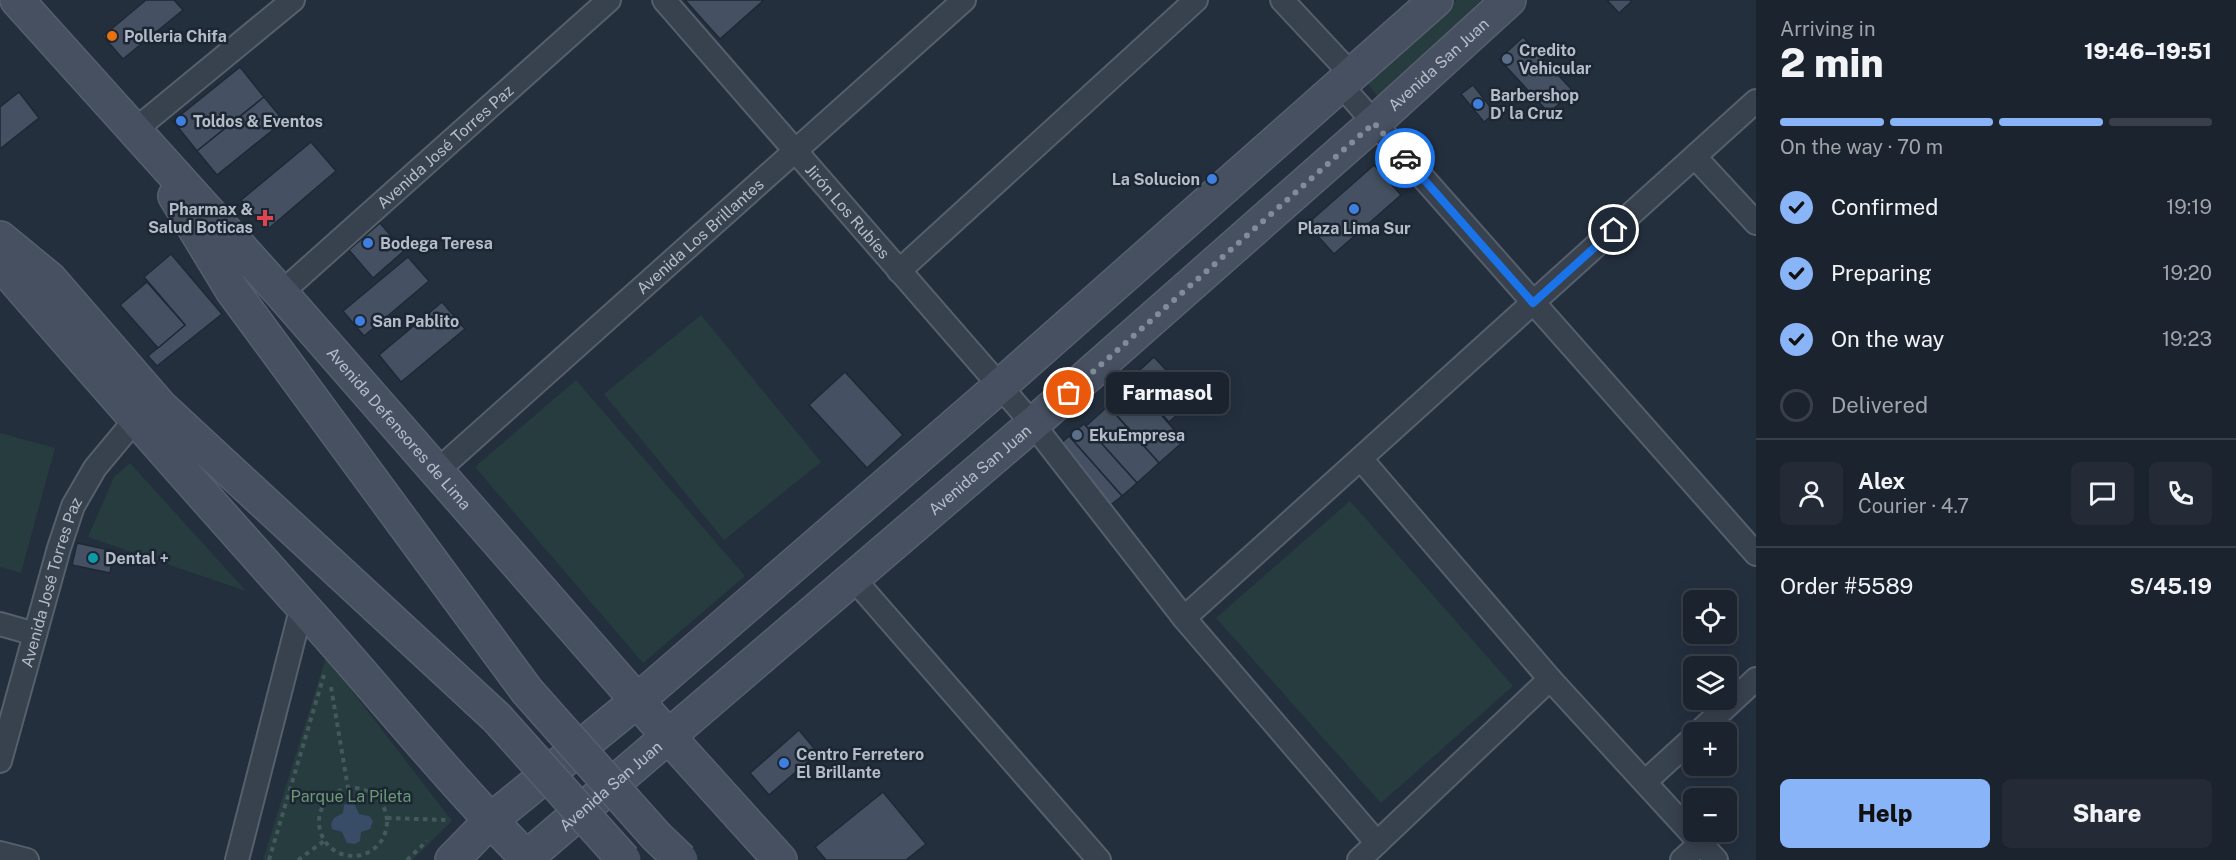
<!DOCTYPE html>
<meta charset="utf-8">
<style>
body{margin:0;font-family:"Public Sans",sans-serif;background:#242b36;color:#f1f3f6;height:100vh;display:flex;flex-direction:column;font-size:22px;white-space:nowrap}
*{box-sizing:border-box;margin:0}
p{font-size:20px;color:#a0a4aa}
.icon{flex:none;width:33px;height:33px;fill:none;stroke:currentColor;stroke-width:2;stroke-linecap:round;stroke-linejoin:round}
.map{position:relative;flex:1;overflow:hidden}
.sheet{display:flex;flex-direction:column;background:#1b232e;width:480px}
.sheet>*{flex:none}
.fabs{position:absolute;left:1683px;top:590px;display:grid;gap:12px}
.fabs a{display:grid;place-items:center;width:54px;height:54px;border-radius:9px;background:#1b232e;box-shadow:0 3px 15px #0003,0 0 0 2px #39404a;font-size:30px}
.pin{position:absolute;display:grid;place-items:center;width:51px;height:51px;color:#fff;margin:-26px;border:3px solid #fff;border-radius:50%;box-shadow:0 2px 6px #0007}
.courier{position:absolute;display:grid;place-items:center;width:60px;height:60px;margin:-30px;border:4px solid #1a73e8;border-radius:50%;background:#fff;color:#222;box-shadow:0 2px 8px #0007}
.bubble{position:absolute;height:42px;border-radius:9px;background:#1b232e;box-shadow:0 3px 15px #0003,0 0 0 2px #39404a;font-size:20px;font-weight:800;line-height:42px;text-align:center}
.head em{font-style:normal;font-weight:800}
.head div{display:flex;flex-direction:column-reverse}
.head{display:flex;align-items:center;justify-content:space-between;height:102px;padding:0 24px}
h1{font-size:39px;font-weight:800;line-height:45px}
.bar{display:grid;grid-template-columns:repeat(4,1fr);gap:9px 6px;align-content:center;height:72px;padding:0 24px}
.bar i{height:8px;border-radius:4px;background:#39404a}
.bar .current{background:#8ab4f8}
.bar p{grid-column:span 4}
.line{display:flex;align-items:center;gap:15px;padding:0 24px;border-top:2px solid #39404a}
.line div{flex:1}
.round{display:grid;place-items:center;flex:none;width:63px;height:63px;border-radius:9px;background:#242b36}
ol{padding:0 24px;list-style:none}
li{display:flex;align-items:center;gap:18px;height:66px}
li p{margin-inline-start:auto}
li .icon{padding:6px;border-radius:50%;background:#8ab4f8;color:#111;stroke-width:4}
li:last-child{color:#a0a4aa}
li i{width:33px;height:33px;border:3px solid #39404a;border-radius:50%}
.button{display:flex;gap:12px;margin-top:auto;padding:12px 24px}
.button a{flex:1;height:69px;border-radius:9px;background:#8ab4f8;color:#111;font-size:24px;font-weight:800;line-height:69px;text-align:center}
.button a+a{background:#242b36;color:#f1f3f6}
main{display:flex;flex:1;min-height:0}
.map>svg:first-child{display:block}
</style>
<main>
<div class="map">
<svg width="1756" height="860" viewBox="0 0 1756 860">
<rect width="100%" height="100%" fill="#242f3e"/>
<!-- green -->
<g fill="#263c3f">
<polygon points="1457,0 1496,0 1382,102 1368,84 1371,78"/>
<polygon points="701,315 821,462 724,540 604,394"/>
<polygon points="576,380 745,576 643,663 475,467"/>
<polygon points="0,433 55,448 21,573 0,567"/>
<polygon points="130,463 246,591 88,537 114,477"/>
<polygon points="1350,501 1513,686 1381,803 1216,618"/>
<polygon points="326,657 452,821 412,860 263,860"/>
</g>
<!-- water -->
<polygon fill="#394c67" points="349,803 354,803 359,814 369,816 373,821 370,829 361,832 360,841 355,844 347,843 342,832 332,829 331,824 334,818 343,813 344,805"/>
<!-- building -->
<g fill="#455162" stroke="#1f2835" stroke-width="1.5">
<polygon points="146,0 174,0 183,10 123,59 103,36"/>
<polygon points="685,0 764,0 720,39"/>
<polygon points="1607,0 1630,0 1631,2 1619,13"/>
<polygon points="1523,37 1573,91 1549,113 1499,59"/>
<polygon points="240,67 264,97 197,151 173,121"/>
<polygon points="1473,85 1495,113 1484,122 1461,94"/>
<polygon points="19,92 39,118 0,149 0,107"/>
<polygon points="264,97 284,121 217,175 197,151"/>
<polygon points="311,142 336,171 267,230 241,200"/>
<polygon points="1374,165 1401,195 1334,254 1307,224"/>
<polygon points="380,223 404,251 373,278 349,250"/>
<polygon points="171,254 222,314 157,366 148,356 185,325 144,277"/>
<polygon points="408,257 429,281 364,336 343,311"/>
<polygon points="147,282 185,325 158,348 120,305"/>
<polygon points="442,302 465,329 401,382 379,355"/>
<polygon points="1154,357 1194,400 1169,422 1130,379"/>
<polygon points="845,372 903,435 867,468 809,405"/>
<polygon points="1130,379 1184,441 1159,463 1104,401"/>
<polygon points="1108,406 1159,463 1137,483 1086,426"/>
<polygon points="1084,424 1137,483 1122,496 1069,436"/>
<polygon points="1069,436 1122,496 1108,507 1056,448"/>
<polygon points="77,543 114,551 110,573 72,565"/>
<polygon points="799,730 818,753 769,795 750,773"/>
<polygon points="883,792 926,844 906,860 826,860 815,847"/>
</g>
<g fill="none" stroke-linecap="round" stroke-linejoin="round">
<!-- minor casing -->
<g stroke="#565f6c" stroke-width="26">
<g id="minor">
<path id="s1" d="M664 0 1033 424 1184 618 1377 843"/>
<polyline points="1282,0 1352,75"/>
<polyline points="1341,85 1756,554"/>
<polyline points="135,130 293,0"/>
<polyline points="1695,157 1756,223"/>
<polyline points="899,271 1196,0"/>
<path id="s2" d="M281 293 609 0"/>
<polyline points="1361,459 1550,679 1716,860"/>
<path id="s3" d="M436 472 964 0"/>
<polyline points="853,578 1099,860"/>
<polyline points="1184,618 1756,101"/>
<polyline points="0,624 35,634"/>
<polyline points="1699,732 1756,679"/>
<path id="s4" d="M0 761 59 548 73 506 95 468 135 420"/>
<polyline points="1646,781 1694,737"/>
<polyline points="0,853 27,860"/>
<polyline points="237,860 302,606"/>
<polyline points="1359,860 1550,679"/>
<polyline points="1682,860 1701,843"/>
</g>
</g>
<!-- secondary casing -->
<g stroke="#565f6c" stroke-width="36">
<g id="secondary">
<path id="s5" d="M17 0 281 293 668 736 780 860"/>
<polyline points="175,196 232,290 429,558"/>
<polyline points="0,238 50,279 161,407 376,606"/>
<path d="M0 263C100 379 201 493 303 607 379 691 449 780 529 860"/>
<polyline points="452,860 491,820 638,700 1000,386 1436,0"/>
<path id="s6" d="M524 860 1033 424 1374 123 1509 0"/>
</g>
</g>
<!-- path -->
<g stroke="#44595c" stroke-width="4" stroke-dasharray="4.5 4.5" stroke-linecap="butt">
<polyline points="331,687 348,788"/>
<circle cx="353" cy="822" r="34"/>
<polyline points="387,818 447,820"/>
<polyline points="269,860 324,675"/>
<polyline points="298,860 324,841"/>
<polyline points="407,860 427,841"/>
</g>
<!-- minor -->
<use href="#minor" stroke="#38414e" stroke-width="22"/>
<!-- secondary -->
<use href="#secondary" stroke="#465061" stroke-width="33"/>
<!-- secondary-bridge casing -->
<g stroke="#565f6c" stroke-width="36" stroke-linecap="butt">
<g id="secondary-bridge">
<polyline points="429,558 527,691 656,836 681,860"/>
<polyline points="376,606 497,718 624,860"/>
</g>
</g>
<!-- secondary-bridge -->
<use href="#secondary-bridge" stroke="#465061" stroke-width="33"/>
</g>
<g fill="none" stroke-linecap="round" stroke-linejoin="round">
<!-- done -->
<polyline stroke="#828b98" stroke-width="6" stroke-dasharray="0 10.8" points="1069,393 1374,123 1405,158"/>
<!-- route -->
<polyline stroke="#1a73e8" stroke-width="8" points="1405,158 1533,303 1614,230"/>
</g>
<!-- markers -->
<circle fill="#e8710a" stroke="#1d2633" stroke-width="2" cx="112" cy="36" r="6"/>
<g fill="#5c6f8a" stroke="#1d2633" stroke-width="2">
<circle cx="1507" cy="59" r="6"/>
<circle cx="1077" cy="435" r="6"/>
</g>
<g fill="#3f7fe0" stroke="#1d2633" stroke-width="2">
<circle cx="1478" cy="104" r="6"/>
<circle cx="181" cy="121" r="6"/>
<circle cx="1212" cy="179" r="6"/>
<circle cx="1354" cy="209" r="6"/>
<circle cx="368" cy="243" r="6"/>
<circle cx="360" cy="321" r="6"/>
<circle cx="784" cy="763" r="6"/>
</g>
<path fill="#e0444e" stroke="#1d2633" stroke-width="2" d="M262 209h6v6h6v6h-6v6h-6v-6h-6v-6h6z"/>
<circle fill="#0f9aa8" stroke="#1d2633" stroke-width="2" cx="93" cy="558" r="6"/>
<g text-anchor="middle" stroke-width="5" stroke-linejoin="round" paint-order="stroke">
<!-- poi labels -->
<g font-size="16" font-weight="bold" fill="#b4bcc9" stroke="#1d2633" text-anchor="start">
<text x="124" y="42">Polleria Chifa</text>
<text x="1519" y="56">Credito<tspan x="1519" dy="18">Vehicular</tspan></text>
<text x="1490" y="101">Barbershop<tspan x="1490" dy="18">D' la Cruz</tspan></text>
<text x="193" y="127">Toldos &amp; Eventos</text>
<text x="1200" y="185" text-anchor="end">La Solucion</text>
<text x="253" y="215" text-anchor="end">Pharmax &amp;<tspan x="253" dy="18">Salud Boticas</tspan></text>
<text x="1354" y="234" text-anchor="middle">Plaza Lima Sur</text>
<text x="380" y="249">Bodega Teresa</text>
<text x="372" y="327">San Pablito</text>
<text x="1089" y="441">EkuEmpresa</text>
<text x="105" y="564">Dental +</text>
<text x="796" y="760">Centro Ferretero<tspan x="796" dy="18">El Brillante</tspan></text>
</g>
<!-- street labels -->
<g font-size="16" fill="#b4bcc9" stroke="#1d2633">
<text dy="6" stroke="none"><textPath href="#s6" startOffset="1212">Avenida San Juan</textPath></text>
<text dy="6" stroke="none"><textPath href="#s2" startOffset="220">Avenida José Torres Paz</textPath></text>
<text dy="6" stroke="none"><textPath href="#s1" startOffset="280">Jirón Los Rubíes</textPath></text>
<text dy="6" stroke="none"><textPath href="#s3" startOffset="354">Avenida Los Brillantes</textPath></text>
<text dy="6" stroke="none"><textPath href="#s5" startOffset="574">Avenida Defensores de Lima</textPath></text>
<text dy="6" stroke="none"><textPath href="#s6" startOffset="600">Avenida San Juan</textPath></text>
<text dy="6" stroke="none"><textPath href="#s4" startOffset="186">Avenida José Torres Paz</textPath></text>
<text dy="6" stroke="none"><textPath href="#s6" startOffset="114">Avenida San Juan</textPath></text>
</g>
<!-- park labels -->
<g font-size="16" fill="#6b9a76" stroke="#1d2633">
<text x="351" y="802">Parque La Pileta</text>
</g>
</g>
</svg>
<div class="fabs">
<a><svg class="icon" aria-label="locate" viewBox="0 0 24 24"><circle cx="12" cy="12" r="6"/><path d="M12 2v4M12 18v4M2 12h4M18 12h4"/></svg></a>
<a><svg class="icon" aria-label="layers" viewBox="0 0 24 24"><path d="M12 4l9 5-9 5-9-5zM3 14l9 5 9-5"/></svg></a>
<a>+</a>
<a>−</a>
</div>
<div class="pin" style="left:1069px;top:393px;background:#ea580c"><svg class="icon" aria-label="bag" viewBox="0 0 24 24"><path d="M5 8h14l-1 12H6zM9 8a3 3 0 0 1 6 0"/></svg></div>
<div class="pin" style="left:1614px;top:230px;background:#1f2937"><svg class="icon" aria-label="home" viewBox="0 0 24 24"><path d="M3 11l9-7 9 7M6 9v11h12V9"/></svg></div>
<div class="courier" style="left:1405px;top:158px"><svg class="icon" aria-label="car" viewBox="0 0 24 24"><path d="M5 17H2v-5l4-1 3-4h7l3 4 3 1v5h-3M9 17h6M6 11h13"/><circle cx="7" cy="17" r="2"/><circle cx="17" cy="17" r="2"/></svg></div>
<div class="bubble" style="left:1106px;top:372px;width:123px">Farmasol</div>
</div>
<section class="sheet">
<div class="head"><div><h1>2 min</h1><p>Arriving in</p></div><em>19:46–19:51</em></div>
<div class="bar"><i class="current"></i><i class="current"></i><i class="current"></i><i></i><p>On the way · 70 m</p></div>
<ol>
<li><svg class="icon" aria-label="check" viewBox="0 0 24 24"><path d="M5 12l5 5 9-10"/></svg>Confirmed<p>19:19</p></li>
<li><svg class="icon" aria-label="check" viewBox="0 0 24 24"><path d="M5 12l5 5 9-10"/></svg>Preparing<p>19:20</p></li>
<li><svg class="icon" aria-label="check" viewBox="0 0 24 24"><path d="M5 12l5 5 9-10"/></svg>On the way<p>19:23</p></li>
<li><i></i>Delivered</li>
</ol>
<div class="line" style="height:108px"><a class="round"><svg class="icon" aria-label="person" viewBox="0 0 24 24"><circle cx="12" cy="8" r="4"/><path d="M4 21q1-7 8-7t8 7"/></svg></a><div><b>Alex</b><p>Courier · 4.7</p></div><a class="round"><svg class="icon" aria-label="chat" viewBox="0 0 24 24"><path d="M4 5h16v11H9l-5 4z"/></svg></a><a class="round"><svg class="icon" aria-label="phone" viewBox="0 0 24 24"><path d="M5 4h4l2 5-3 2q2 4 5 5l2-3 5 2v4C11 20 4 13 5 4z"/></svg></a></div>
<div class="line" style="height:78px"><div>Order #5589</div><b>S/45.19</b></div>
<div class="button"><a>Help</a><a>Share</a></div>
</section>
</main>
